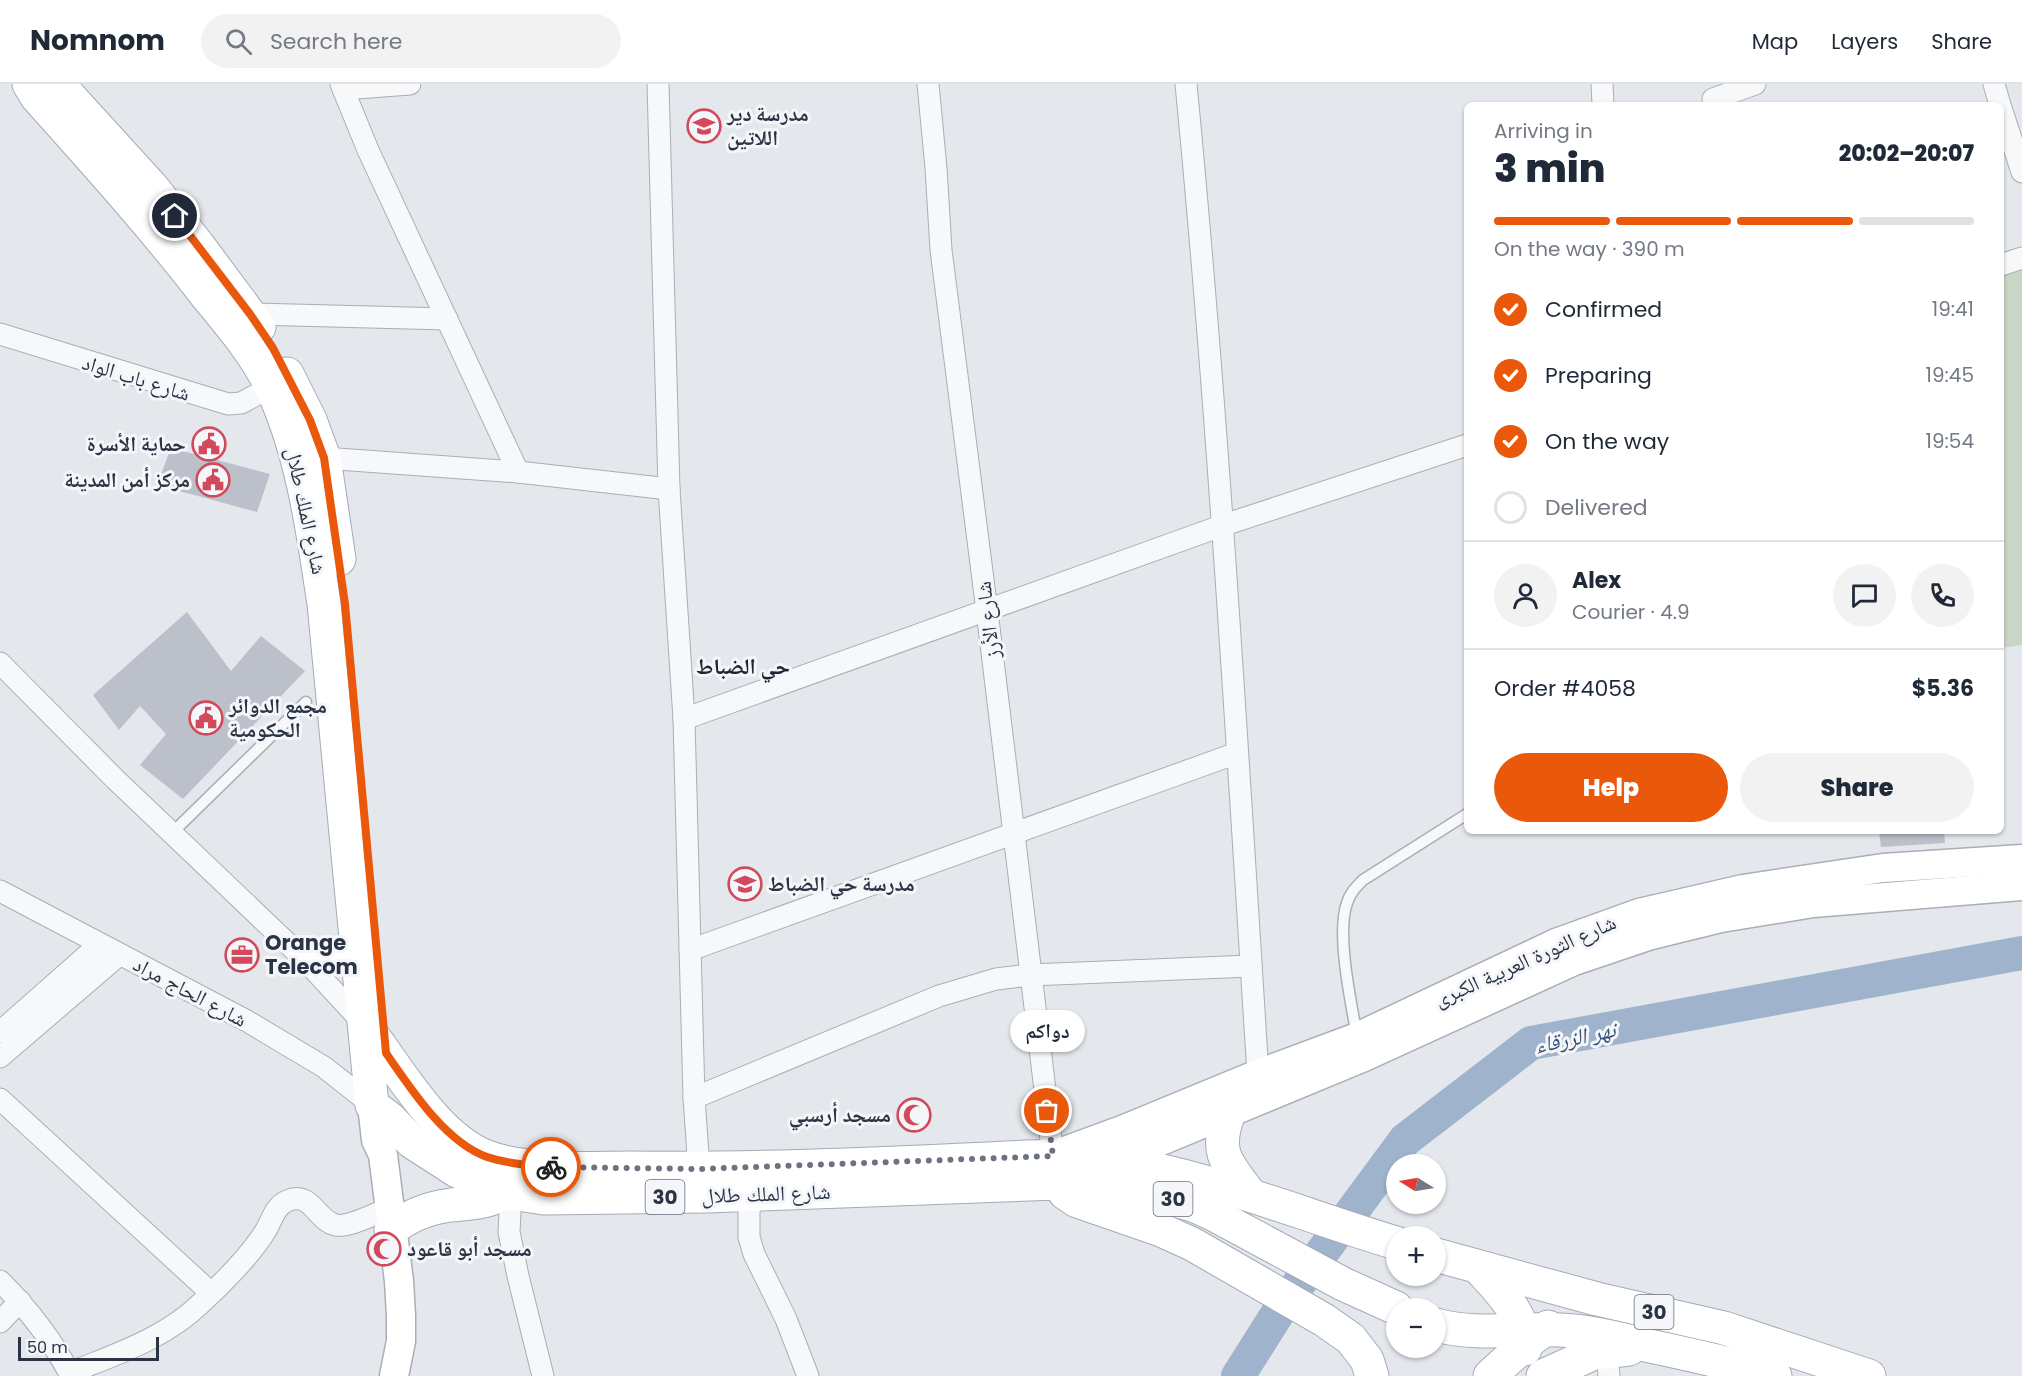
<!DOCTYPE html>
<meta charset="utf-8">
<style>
body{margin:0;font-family:Poppins,"Noto Naskh Arabic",sans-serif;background:#f2f2f3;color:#1f2937;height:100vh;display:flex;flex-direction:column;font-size:22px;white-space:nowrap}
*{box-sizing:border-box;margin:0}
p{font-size:20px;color:#747a83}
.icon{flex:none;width:33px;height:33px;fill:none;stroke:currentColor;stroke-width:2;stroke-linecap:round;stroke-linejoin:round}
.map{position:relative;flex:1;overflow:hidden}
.details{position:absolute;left:1464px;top:18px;width:540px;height:732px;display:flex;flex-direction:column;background:#fff;border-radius:9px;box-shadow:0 2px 4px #0004}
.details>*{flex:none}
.needle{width:39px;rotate:281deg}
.fabs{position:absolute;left:1386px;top:1070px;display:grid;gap:12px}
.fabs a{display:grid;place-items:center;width:60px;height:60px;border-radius:50%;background:#fff;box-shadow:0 2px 4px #0004;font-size:30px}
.scale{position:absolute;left:18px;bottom:15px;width:141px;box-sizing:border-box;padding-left:6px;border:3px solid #2b3445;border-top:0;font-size:16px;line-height:21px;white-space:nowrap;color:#2b3445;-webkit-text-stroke:4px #f4f6f9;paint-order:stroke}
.pin{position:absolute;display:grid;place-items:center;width:51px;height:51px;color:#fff;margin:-26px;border:3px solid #fff;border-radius:50%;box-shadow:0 2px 6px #0007}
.courier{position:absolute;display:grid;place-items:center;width:60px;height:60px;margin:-30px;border:4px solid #ea580c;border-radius:50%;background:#fff;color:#222;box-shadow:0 2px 8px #0007}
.bubble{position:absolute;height:42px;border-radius:21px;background:#fff;box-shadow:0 2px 4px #0004;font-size:20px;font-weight:800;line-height:42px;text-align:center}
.overview em{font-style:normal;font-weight:800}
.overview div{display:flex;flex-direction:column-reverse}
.overview{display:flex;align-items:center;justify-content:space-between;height:102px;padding:0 30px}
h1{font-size:39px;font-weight:800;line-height:45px}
.bar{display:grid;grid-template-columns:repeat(4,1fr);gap:9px 6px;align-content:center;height:72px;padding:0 30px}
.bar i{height:8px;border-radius:4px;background:#e0e1e3}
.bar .active{background:#ea580c}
.bar p{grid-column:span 4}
.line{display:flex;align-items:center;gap:15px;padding:0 30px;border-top:2px solid #e0e1e3}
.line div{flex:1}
.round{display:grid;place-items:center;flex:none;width:63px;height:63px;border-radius:32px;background:#f2f2f3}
ol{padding:0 30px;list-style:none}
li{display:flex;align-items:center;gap:18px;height:66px}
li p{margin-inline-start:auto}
li .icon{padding:6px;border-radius:50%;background:#ea580c;color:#fff;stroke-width:4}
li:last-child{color:#747a83}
li i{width:33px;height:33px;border:3px solid #e0e1e3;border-radius:50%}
.primary-button{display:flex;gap:12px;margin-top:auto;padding:12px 30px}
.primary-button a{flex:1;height:69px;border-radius:36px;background:#ea580c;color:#fff;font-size:24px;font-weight:800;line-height:69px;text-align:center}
.primary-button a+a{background:#f2f2f3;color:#1f2937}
header{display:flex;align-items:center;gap:36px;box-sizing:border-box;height:84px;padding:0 30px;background:#fff;border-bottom:2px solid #e0e1e3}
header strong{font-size:28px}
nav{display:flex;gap:33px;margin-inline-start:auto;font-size:21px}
.search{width:420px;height:54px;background:#f2f2f3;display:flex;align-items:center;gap:15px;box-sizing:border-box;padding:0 21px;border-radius:33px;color:#747a83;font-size:22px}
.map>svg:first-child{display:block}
</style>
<header>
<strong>Nomnom</strong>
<div class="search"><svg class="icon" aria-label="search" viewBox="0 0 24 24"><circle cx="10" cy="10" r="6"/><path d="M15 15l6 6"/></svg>Search here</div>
<nav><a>Map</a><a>Layers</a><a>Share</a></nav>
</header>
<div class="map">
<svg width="2022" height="1292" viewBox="0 0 2022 1292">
<rect width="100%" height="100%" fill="#e4e7ec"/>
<!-- green -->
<polygon fill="#c9d6c5" points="2022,184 2022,561 2001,564 2001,191"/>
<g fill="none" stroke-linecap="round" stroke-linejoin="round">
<!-- river -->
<polyline stroke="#9fb4cc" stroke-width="34" points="1238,1292 1281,1224 1405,1056 1531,959 2022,869"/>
</g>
<!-- building -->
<g fill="#bbc0ca">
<polygon points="171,364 270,390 257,428 157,401"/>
<polygon points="187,528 231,587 261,552 305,587 183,715 140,681 166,650 140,622 119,646 93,611"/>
<polygon points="1879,747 1944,747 1945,759 1881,763"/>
</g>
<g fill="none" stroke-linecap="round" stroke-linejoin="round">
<!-- service casing -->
<g stroke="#a9aeb7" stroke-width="13">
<g id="service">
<polyline points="172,749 306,618"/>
<path d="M1357 952C1351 919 1336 849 1347 819 1350 809 1356 803 1363 796L1467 730"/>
</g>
</g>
<!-- minor casing -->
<g stroke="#a9aeb7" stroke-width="23">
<g id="minor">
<polyline points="341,0 368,66 518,388"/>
<polyline points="658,0 669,405 684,635 694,1014 699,1085"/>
<polyline points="928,0 936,84 941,166 987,527 1053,1072"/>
<path d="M1186 0C1218 329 1237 660 1258 990"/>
<polyline points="1602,0 1603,21"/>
<polyline points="1994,0 2000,21"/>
<polyline points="343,5 410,0"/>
<polyline points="1713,15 1755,0"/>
<polyline points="2001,24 2022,88"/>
<polyline points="2001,181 2022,174"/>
<polyline points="250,230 447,235"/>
<polyline points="0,250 228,320 241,319 271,303"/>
<polyline points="324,374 518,388 669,405"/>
<polyline points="0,579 115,695 304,875 364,940"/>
<polyline points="684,635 1221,442 1467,361"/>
<polyline points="0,807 247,937 324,983 372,1021"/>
<polyline points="690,866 1237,669"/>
<polyline points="0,948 100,860"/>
<polyline points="0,973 119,871"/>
<polyline points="694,1014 939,912 996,895 1030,891 1251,882"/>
<polyline points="0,1015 211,1209"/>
<polyline points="511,1109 509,1148 518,1192 543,1292"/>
<polyline points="755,1111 749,1126 749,1153 754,1170 786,1235 808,1292"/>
<path d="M0 1197C28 1225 53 1257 71 1292"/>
<polyline points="0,1238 20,1217"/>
<polyline points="1607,1267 1609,1292"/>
<path d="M70 1289C113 1271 164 1255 199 1221 220 1202 252 1170 266 1146 272 1136 275 1122 287 1117 312 1106 316 1137 336 1141 348 1144 376 1129 388 1125"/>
</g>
</g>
<!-- secondary casing -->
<g stroke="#a9aeb7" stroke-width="31">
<g id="secondary">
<polyline points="372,1021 376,1056 383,1071 399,1197 401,1232 401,1257 394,1292"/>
<polyline points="1054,1071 1122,1046 1258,990 1357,953 1556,859 1639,829 1743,805 1883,784 2022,775"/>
<polyline points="1103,1081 1364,973 1574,877 1648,852 1721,834 1813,819 2022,802"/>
</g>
</g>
<!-- primary casing -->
<g stroke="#a3abb8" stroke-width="35">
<g id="primary">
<path d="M29 0 37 13C95 78 153 142 206 211 230 240 255 269 272 304 303 371 313 448 324 520L372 1021 389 1034 412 1058 457 1087 505 1108 544 1114 707 1112 1058 1099 1101 1100 1149 1109 1193 1121 1213 1130 1343 1200 1396 1224"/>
<polyline points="58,0 152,103 198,161 259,243"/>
<polyline points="287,290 310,336 324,374 339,475"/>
<path d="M304 875C323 879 339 876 357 868"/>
<path d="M365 941C397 983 436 1054 487 1073 527 1088 588 1084 631 1084 771 1086 912 1078 1053 1072 1173 1076 1283 1125 1396 1159"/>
<path d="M1229 1029C1214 1067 1226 1079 1249 1109"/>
<polyline points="1058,1098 1065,1109 1077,1117 1161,1146 1192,1160 1324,1236 1351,1255 1367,1276 1372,1292"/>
<path d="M391 1146C409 1131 428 1124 451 1121 471 1119 488 1119 505 1108"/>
<polyline points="1436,1171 1597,1215 1724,1244 1869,1292"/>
<path d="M1479 1184C1499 1206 1527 1233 1525 1265"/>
<path d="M1436 1241C1476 1252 1518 1244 1559 1246 1590 1247 1620 1255 1650 1262 1692 1271 1734 1280 1775 1292"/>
<polyline points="1490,1292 1525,1260 1548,1243"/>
<polyline points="1543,1292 1594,1269 1629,1265"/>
</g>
</g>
<!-- service -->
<use href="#service" stroke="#f7f8fa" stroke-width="10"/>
<!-- minor -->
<use href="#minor" stroke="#f7f8fa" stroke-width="21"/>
<!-- secondary -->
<use href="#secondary" stroke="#fff" stroke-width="28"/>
<!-- primary -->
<use href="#primary" stroke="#fff" stroke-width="33"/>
</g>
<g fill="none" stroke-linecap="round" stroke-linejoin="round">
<!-- done -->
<polyline stroke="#6c737f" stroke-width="6" stroke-dasharray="0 10.8" points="551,1083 699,1085 1053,1072 1047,1027"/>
<!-- route -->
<path stroke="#ea580c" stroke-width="8" d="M175 132 250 230 273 264 310 336 324 374 345 520 386 969C411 1005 445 1058 487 1073 508 1080 530 1081 551 1083"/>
</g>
<!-- icons -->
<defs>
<g id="school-ring" transform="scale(1.725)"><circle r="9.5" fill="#f4f6f9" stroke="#d1495b" stroke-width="1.5"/><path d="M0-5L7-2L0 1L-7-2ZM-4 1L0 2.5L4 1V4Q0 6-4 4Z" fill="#d1495b"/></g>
<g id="civic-ring" transform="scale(1.725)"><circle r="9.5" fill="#f4f6f9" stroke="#d1495b" stroke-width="1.5"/><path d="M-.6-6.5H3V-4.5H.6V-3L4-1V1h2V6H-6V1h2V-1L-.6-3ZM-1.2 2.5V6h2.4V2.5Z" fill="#d1495b"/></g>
<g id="office-ring" transform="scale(1.725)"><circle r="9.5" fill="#f4f6f9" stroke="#d1495b" stroke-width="1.5"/><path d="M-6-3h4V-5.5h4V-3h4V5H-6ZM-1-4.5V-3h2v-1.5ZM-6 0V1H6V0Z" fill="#d1495b"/></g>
<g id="mosque-ring" transform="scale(1.725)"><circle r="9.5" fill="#f4f6f9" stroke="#d1495b" stroke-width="1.5"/><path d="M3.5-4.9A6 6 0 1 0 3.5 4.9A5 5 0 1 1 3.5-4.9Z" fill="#d1495b"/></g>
</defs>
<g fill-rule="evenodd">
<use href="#school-ring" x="704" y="42"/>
<use href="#civic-ring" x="209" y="360"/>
<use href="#civic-ring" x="213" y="396"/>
<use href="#civic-ring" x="206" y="634"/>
<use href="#school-ring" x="745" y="800"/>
<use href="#office-ring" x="242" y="871"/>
<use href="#mosque-ring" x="914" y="1031"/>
<use href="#mosque-ring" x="384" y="1165"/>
</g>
<g text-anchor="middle" stroke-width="6" stroke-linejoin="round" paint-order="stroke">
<!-- shield labels -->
<g fill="#f4f6f9" stroke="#676e7b" stroke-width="1.5">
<rect x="645.5" y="1096" width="39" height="34" rx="4.5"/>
<rect x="1153.5" y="1098" width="39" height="34" rx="4.5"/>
<rect x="1634.5" y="1211" width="39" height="34" rx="4.5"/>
</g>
<g font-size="20" font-weight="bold" fill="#2b3445">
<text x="665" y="1120">30</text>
<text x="1173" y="1122">30</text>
<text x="1654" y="1235">30</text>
</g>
<!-- poi labels -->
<g font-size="21" font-weight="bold" fill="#2b3445" stroke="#f4f6f9" text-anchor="start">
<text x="727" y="37">مدرسة دير<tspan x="727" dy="24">اللاتين</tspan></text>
<text x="186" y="367" text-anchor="end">حماية الأسرة</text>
<text x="190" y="403" text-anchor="end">مركز أمن المدينة</text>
<text x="229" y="629">مجمع الدوائر<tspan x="229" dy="24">الحكومية</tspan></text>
<text x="768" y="807">مدرسة حي الضباط</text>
<text x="265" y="866">Orange<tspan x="265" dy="24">Telecom</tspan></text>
<text x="891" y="1038" text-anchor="end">مسجد أرسبي</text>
<text x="407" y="1172">مسجد أبو قاعود</text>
</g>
<!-- street labels -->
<g font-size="21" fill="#2b3445" stroke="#f4f6f9">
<text transform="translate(136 294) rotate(17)" y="7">شارع باب الواد</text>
<text transform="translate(306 427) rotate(78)" y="7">شارع الملك طلال</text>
<text transform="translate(988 536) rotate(-97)" y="7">شارع الأرز</text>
<text transform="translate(1525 877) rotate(-24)" y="7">شارع الثورة العربية الكبرى</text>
<text transform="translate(190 908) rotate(28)" y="7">شارع الحاج مراد</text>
<text transform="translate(766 1110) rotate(-2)" y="7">شارع الملك طلال</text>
</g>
<!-- neighbourhood labels -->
<g font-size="22" font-weight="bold" fill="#1d2536" stroke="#f4f6f9">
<text x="743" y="590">حي الضباط</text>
</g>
<!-- water labels -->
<g font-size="22" font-style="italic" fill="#34527a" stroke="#f4f6f9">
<text transform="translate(1575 953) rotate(-12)" y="8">نهر الزرقاء</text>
</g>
</g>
</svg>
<div class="fabs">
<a><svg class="needle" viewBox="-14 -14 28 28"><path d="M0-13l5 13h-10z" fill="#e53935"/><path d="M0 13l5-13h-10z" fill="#747a83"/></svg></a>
<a>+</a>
<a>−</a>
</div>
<div class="scale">50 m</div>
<div class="pin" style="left:1047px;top:1027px;background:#ea580c"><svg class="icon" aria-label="bag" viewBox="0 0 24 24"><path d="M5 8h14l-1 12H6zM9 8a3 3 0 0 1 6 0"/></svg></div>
<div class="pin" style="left:175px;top:132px;background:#1f2937"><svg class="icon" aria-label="home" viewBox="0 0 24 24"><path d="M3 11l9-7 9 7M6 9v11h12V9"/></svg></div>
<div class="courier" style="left:551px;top:1083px"><svg class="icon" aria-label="bike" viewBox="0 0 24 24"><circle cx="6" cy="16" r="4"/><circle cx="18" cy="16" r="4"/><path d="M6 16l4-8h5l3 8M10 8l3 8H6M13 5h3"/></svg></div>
<div class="bubble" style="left:1010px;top:926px;width:75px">دواكم</div>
<section class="details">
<div class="overview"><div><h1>3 min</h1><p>Arriving in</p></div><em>20:02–20:07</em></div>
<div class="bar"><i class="active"></i><i class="active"></i><i class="active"></i><i></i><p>On the way · 390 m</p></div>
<ol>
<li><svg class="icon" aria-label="check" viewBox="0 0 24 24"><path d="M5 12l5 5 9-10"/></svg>Confirmed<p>19:41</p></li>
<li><svg class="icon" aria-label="check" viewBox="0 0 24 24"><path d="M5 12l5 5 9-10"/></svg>Preparing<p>19:45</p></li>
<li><svg class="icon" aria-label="check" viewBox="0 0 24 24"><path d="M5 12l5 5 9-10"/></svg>On the way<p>19:54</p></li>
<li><i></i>Delivered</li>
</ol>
<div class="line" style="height:108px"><a class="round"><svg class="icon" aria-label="person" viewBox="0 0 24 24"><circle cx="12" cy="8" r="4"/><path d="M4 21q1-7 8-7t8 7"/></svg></a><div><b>Alex</b><p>Courier · 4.9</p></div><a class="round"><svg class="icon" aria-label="chat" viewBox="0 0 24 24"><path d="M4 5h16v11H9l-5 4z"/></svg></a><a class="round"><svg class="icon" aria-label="phone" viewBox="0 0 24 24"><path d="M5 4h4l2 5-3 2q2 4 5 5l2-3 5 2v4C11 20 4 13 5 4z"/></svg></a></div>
<div class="line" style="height:78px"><div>Order #4058</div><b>$5.36</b></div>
<div class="primary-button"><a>Help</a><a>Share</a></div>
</section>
</div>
